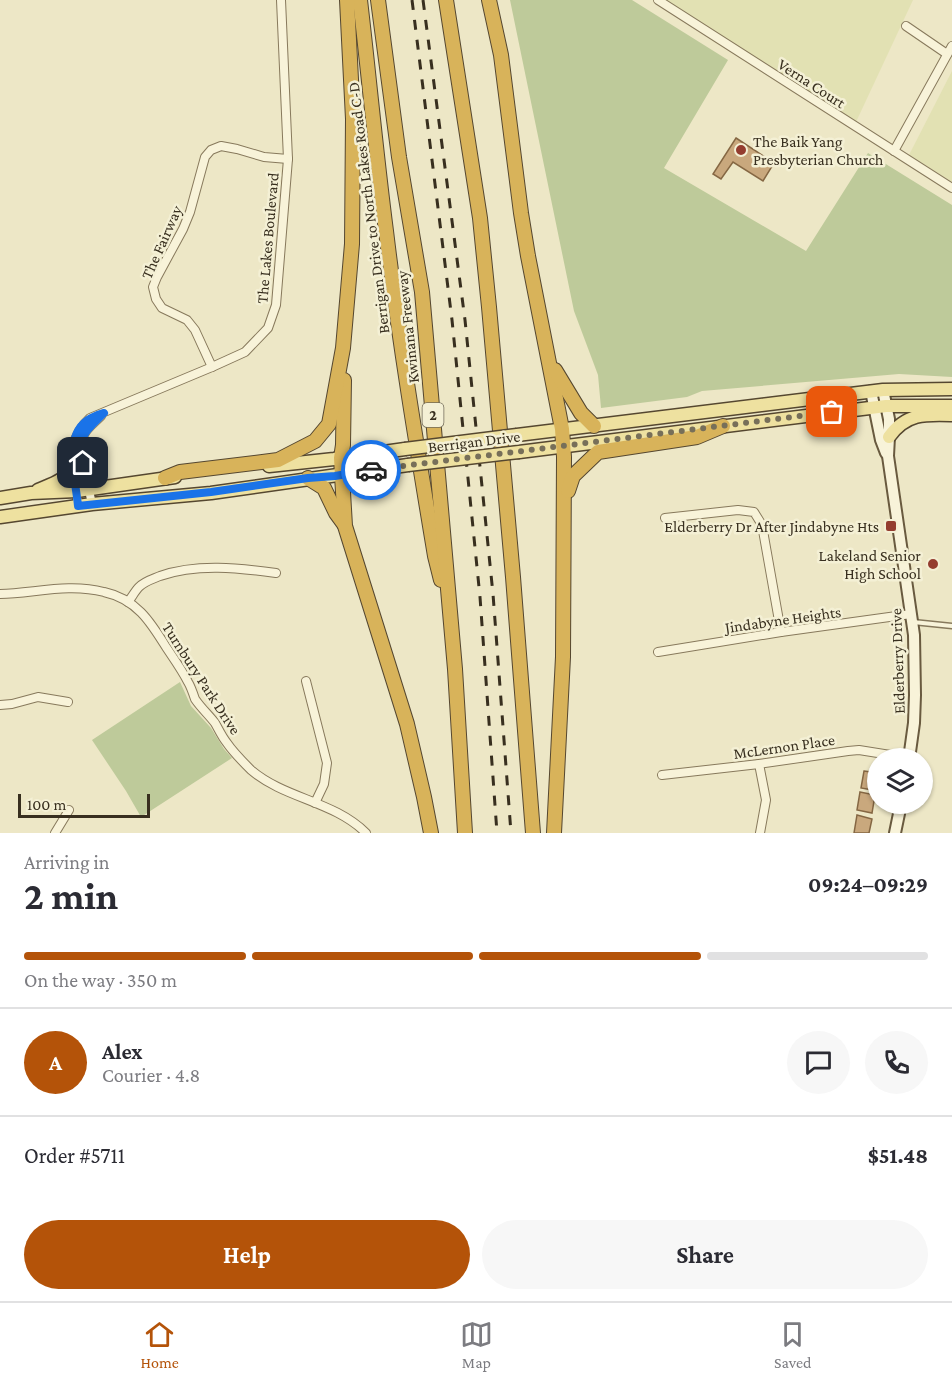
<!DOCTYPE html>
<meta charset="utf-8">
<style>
body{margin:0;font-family:"Crimson Pro",serif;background:#f7f7f7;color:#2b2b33;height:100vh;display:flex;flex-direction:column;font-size:22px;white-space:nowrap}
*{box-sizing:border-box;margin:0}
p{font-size:20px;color:#7c7c81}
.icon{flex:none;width:33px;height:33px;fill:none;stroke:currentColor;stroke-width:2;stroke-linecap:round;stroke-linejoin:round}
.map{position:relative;height:833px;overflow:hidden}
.details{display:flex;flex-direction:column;background:#fff;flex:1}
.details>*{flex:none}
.tools{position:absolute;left:867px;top:748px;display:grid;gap:12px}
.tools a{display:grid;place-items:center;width:66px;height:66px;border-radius:50%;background:#fff;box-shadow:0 2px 4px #0004;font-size:30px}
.scale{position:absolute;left:18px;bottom:15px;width:132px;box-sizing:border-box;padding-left:6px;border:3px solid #382f1f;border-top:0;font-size:16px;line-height:21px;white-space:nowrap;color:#382f1f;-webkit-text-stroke:4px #f4f0d5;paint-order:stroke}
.pin{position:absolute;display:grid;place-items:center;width:51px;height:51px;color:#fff;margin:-26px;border-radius:12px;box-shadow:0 3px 9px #0006}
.courier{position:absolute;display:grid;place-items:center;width:60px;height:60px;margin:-30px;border:4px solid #1a73e8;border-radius:50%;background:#fff;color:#222;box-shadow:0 2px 8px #0007}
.overview em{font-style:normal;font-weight:700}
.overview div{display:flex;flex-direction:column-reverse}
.overview{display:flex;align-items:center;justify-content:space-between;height:102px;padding:0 24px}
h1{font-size:39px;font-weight:700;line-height:45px}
.bar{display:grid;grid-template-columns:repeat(4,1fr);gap:9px 6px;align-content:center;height:72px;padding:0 24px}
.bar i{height:8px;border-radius:4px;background:#e1e1e2}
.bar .active{background:#b45309}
.bar p{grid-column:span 4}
.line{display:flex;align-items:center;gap:15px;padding:0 24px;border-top:2px solid #e1e1e2}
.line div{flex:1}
.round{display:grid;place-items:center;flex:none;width:63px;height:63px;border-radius:32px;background:#f7f7f7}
.cta{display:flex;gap:12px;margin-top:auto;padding:12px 24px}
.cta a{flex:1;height:69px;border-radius:36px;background:#b45309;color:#fff;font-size:24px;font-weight:700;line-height:69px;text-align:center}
.cta a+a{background:#f7f7f7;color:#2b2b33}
.tab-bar{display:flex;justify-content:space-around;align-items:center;height:84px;border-top:2px solid #e1e1e2;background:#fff;font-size:16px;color:#7c7c81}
.tab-bar a{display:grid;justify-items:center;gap:3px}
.tab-bar .active{color:#b45309}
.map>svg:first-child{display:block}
</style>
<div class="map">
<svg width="952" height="833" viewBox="0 0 952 833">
<rect width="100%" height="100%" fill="#ede7c6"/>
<!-- farmland -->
<g fill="#e2e1b3">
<polygon points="662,0 913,0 856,122"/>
<polygon points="952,71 952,182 909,155"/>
</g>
<!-- green -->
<g fill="#beca9a">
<polygon points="510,0 632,0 728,60 664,168 806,251 868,153 952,205 952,377 899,374 702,391 687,397 601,408 598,375 574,311"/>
<polygon points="180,682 191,706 211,728 224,749 232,758 141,817 126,791 92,740"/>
</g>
<!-- building -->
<g fill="#c9a87d" stroke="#856743" stroke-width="1.5">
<polygon points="736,138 774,163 763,181 733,162 721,179 713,174"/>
<polygon points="864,771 878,773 878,791 861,788"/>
<polygon points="860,792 875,795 872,813 857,810"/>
<polygon points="857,815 872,819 869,833 854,833"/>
</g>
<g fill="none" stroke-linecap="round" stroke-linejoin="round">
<!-- lane casing -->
<g stroke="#87795c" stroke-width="7">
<polyline id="lane" points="913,622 952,626"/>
</g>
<!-- street casing -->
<g stroke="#87795c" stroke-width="10">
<g id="street">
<polyline points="658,0 952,188"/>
<polyline points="906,26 947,54"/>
<polyline points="894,151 952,46"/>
<polyline points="212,367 195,330 187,320 162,308 156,299 153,287 157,277 183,229 190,212 205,157 211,150 221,146 237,149 264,157 288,159"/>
<path d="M92 504 80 450C82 431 88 429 101 416"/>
<path d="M78 506 72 449C75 436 80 427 90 418L212 367 245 352 268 328 276 305 288 159 281 0"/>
<polyline points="665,518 738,510 754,512 762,525 781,632"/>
<path d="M0 594C35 593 69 583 104 592 136 599 150 621 166 647 174 659 182 670 188 682 191 687 193 693 195 699 201 708 209 715 215 723 219 730 222 737 227 743 233 752 243 762 251 770 285 799 334 801 366 833"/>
<path d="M128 602C132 597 135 591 139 587 145 581 153 579 160 576 197 563 239 568 276 573"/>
<polyline points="658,652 781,632 911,614"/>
<polyline points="306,681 327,763 324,784 315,803"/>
<polyline points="0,705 12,704 38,697 68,702"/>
<polyline points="759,764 766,800 760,833"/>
<polyline points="662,775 759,764 848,751 859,750 909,758"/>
<polyline points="55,833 69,810"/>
</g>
</g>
<!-- secondary casing -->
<g stroke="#695a3f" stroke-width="14">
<g id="secondary">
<polyline points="883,390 889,419 889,437 888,456 914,635 915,695 914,723 909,759"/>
<polyline points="871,391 881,440 886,453"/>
<polyline points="895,833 901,804"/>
</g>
</g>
<!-- primary casing -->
<g stroke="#554730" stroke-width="15">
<g id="primary">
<polyline points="517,435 883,390 952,389"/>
<path d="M889 437C906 413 925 414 952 415"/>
<polyline points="519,452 886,406 952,406"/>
<polyline points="269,466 334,459 405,449"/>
<path d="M38 490C52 484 67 480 73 465"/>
<polyline points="0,498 31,493 77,491 175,477"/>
<polyline points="0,517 92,504 211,493 408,465"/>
</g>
</g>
<!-- highway casing -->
<g stroke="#554730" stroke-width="16">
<g id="highway">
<path d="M360 0C369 77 376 154 386 231 399 340 417 448 435 556L441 580"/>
<polyline points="378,0 399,157 422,292 455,669 465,833"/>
<polyline points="446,0 480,218 489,307 513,577 533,833"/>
<polyline points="489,0 501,55 521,213 528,256 562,429 564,457 563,657 554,833"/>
<polyline points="555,370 581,413 594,426"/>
<polyline points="344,380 343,445 341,458 345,526 407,724 424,797 431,833"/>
<polyline points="165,478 180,472 278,460 315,441 329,424 343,348 352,244 353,119 347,0"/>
<polyline points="308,478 324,488 336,513 344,524"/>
<polyline points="568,491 573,476 598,452 697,437 723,426"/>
</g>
</g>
<!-- lane -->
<use href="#lane" stroke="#f8f3d9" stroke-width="4"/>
<!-- street -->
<use href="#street" stroke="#f8f3d9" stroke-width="8"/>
<!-- secondary -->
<use href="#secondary" stroke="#f8f3d9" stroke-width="10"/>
<!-- primary -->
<use href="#primary" stroke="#eee1a0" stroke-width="12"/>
<!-- highway -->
<use href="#highway" stroke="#d8b35a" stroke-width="14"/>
<!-- rail -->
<g stroke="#382f1f" stroke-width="3" stroke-dasharray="10 10" stroke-linecap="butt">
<polyline points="412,0 452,320 480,597 497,833"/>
<polyline points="423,0 465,320 493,594 511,833"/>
</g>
<!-- primary-bridge casing -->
<g stroke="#554730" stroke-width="15" stroke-linecap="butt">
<g id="primary-bridge">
<polyline points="405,449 517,435"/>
<polyline points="408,465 519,452"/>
</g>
</g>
<!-- primary-bridge -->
<use href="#primary-bridge" stroke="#eee1a0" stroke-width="12"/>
</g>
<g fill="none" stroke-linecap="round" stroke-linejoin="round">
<!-- done -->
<polyline stroke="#776f59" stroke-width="6" stroke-dasharray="0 10.8" points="371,470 832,412"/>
<!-- route -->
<path stroke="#1a73e8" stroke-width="8" d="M83 463C78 434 85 432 104 413 100 414 95 416 91 418 61 434 76 480 78 506L211 492 308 478 335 476 371 470"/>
</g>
<!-- markers -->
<g fill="#943d2f" stroke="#f4f0d5" stroke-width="2">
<circle cx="741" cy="150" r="6"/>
<rect x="885" y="520" width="12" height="12" rx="3"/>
<circle cx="933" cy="564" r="6"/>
</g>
<g text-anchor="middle" stroke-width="5" stroke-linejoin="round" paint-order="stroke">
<!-- shield labels -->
<rect fill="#f4f0d5" stroke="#706956" stroke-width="1.5" x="422.5" y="403" width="21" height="24" rx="4.5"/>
<g font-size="15" font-weight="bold" fill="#382f1f">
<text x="433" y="420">2</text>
</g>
<!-- street labels -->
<g font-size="16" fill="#382f1f" stroke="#f4f0d5">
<text transform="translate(812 83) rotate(33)" y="6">Verna Court</text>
<text transform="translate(368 208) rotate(-97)" y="6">Berrigan Drive to North Lakes Road C-D</text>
<text transform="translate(267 238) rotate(-85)" y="6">The Lakes Boulevard</text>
<text transform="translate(161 242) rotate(-66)" y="6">The Fairway</text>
<text transform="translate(407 327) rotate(-96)" y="6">Kwinana Freeway</text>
<text transform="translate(474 441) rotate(-7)" y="6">Berrigan Drive</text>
<text transform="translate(783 619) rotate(-8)" y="6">Jindabyne Heights</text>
<text transform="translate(897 661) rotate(-92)" y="6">Elderberry Drive</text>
<text transform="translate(202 678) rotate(57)" y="6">Turnbury Park Drive</text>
<text transform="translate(784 746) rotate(-8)" y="6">McLernon Place</text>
</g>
<!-- poi labels -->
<g font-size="16" fill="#382f1f" stroke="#f4f0d5" text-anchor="end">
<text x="753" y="147" text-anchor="start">The Baik Yang<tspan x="753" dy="18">Presbyterian Church</tspan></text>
<text x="879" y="532">Elderberry Dr After Jindabyne Hts</text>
<text x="921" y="561">Lakeland Senior<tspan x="921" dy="18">High School</tspan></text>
</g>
</g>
</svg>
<div class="tools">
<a><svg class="icon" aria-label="layers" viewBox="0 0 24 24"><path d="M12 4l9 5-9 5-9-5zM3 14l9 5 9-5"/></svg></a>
</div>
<div class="scale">100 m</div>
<div class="pin" style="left:832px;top:412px;background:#ea580c"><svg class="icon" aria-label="bag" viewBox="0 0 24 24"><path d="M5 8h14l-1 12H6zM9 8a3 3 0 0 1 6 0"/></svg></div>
<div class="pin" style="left:83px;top:463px;background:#1f2937"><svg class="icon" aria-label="home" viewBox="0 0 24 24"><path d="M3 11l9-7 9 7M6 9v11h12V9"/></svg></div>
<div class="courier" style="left:371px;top:470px"><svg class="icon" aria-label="car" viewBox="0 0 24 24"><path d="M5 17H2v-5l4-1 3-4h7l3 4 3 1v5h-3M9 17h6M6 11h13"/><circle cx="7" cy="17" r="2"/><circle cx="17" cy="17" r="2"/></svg></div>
</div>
<section class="details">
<div class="overview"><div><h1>2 min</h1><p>Arriving in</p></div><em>09:24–09:29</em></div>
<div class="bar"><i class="active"></i><i class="active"></i><i class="active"></i><i></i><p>On the way · 350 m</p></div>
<div class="line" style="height:108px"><b class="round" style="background:#b45309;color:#fff">A</b><div><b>Alex</b><p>Courier · 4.8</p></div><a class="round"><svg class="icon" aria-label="chat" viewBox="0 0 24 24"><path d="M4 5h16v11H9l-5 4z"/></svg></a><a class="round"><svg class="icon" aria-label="phone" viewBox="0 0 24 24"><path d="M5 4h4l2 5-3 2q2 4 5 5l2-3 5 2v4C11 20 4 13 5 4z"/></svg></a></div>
<div class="line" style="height:78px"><div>Order #5711</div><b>$51.48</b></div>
<div class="cta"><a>Help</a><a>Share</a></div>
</section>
<nav class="tab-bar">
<a class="active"><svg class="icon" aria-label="home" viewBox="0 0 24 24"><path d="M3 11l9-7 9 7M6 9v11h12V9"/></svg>Home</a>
<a><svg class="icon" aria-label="map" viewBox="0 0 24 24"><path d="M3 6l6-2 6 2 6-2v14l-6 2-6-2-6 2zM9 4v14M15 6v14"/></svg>Map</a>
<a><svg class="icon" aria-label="saved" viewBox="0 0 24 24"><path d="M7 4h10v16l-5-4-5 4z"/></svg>Saved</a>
</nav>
